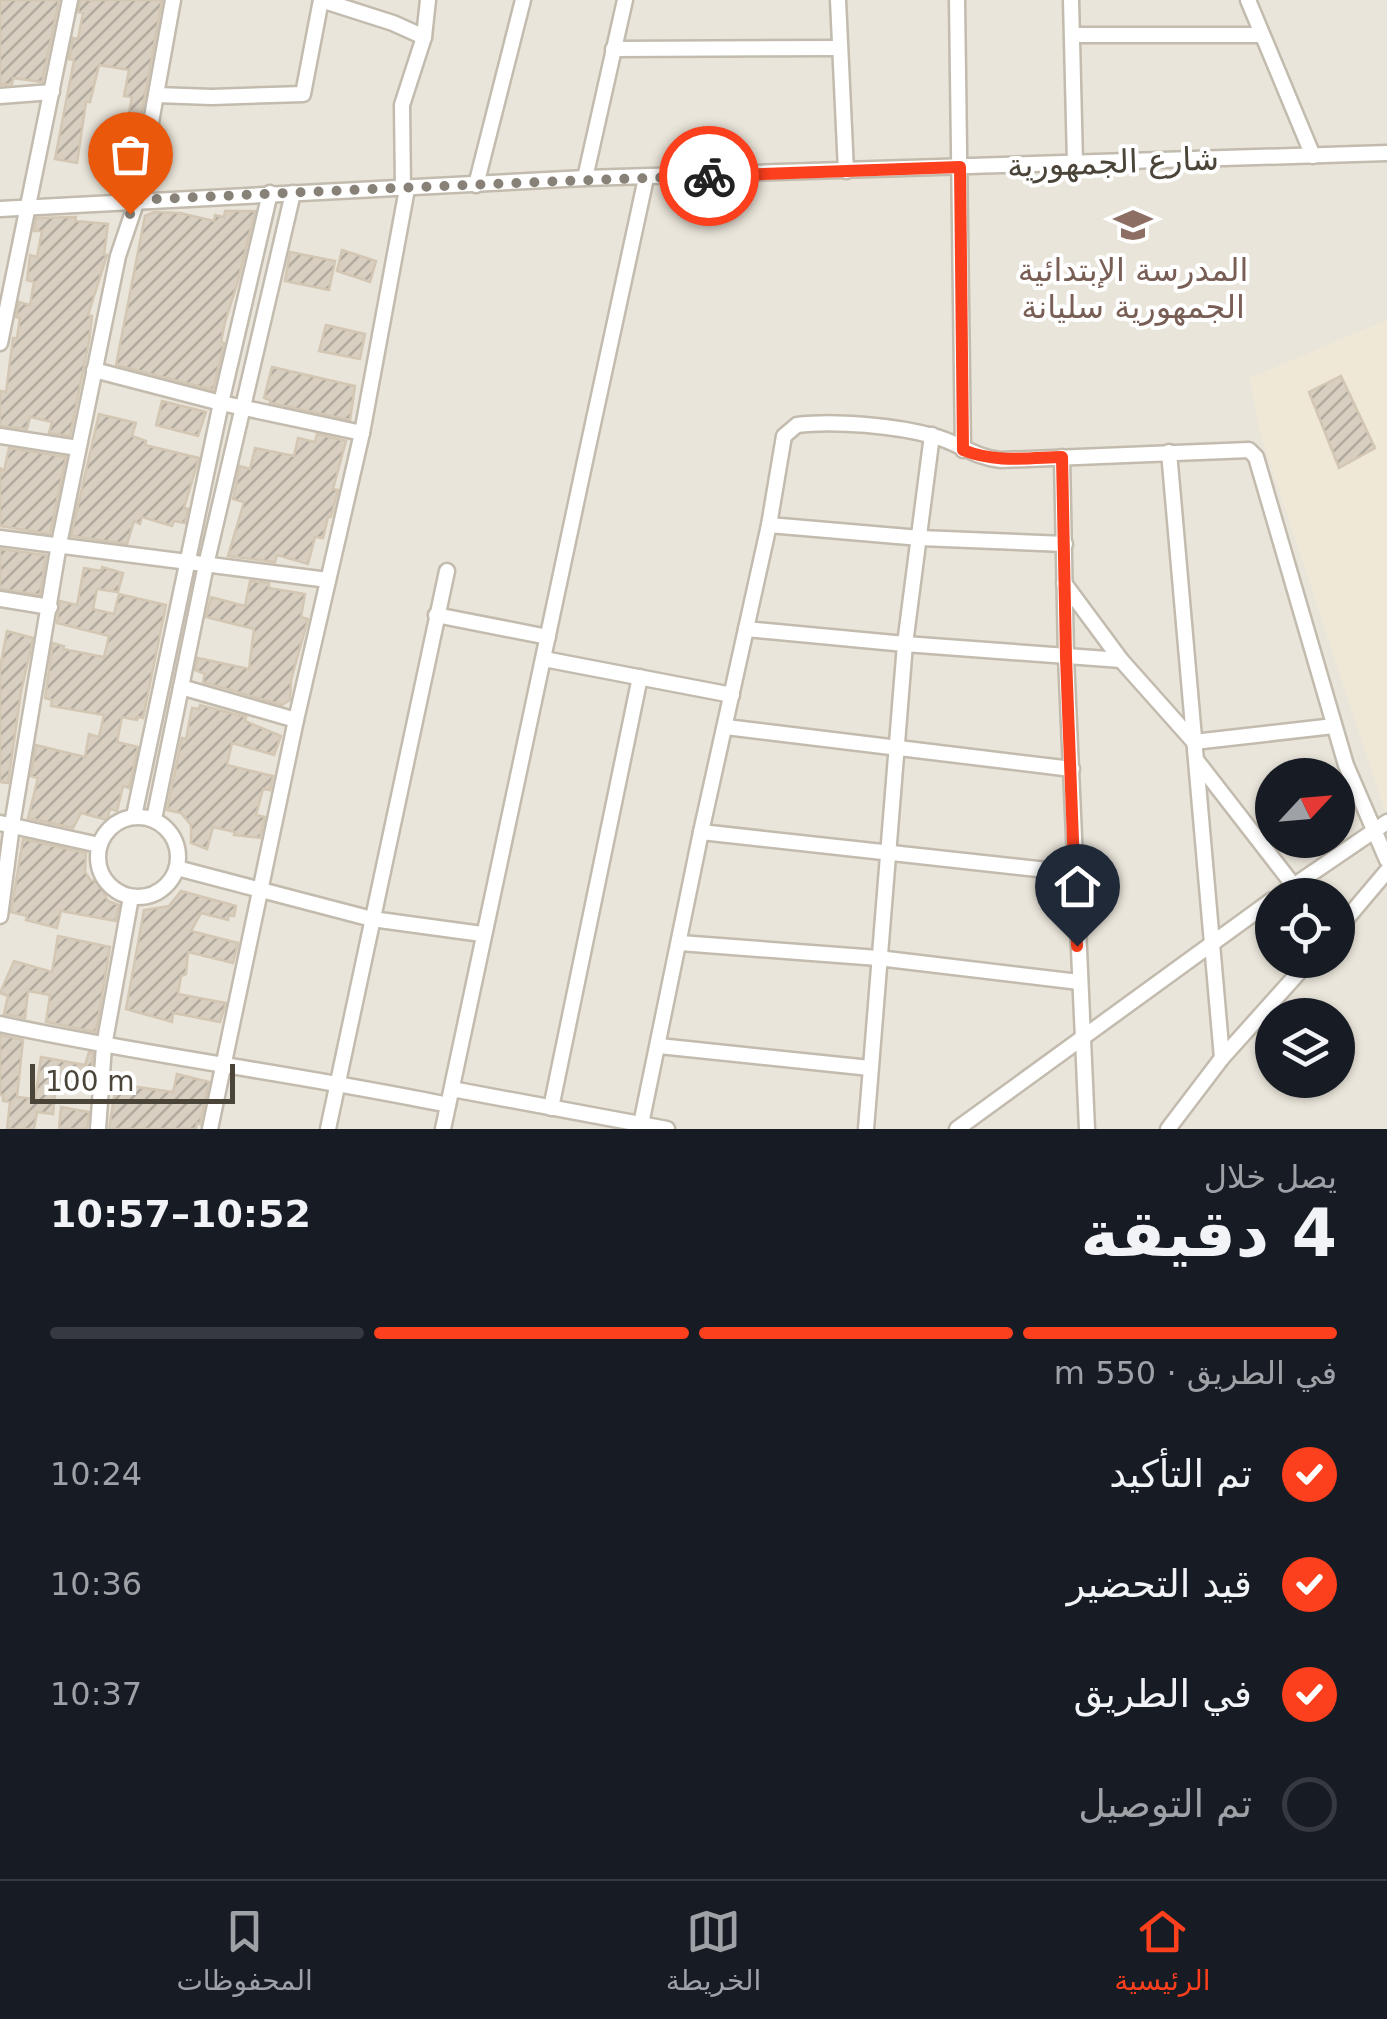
<!DOCTYPE html>
<html lang="ar">
<meta charset="utf-8">
<style>
body{margin:0;font-family:"DejaVu Sans",Cairo,sans-serif;background:#20242c;color:#f1f3f6;direction:rtl;height:100vh;display:flex;flex-direction:column;font-size:38px;white-space:nowrap}
*{box-sizing:border-box;margin:0}
p{font-size:32px;color:#9ea1a6}
.icon{flex:none;width:55px;height:55px;fill:none;stroke:currentColor;stroke-width:2;stroke-linecap:round;stroke-linejoin:round}
.map{position:relative;height:1129px;overflow:hidden;direction:ltr}
.panel{display:flex;flex-direction:column;background:#171b24;flex:1}
.panel>*{flex:none}
.needle{width:65px;rotate:64deg}
.fabs{position:absolute;left:1255px;top:758px;display:grid;gap:20px}
.fabs a{display:grid;place-items:center;width:100px;height:100px;border-radius:50%;background:#171b24;box-shadow:0 2px 8px #0004;font-size:50px}
.scale{position:absolute;left:30px;bottom:25px;width:205px;box-sizing:border-box;padding-left:10px;border:5px solid #4b4439;border-top:0;font-size:28px;line-height:35px;white-space:nowrap;color:#4b4439;-webkit-text-stroke:8px #fff;paint-order:stroke}
.pin{position:absolute;display:grid;place-items:center;width:85px;height:85px;color:#fff;margin:-102px -42px;border-radius:50% 50% 50% 0;rotate:-45deg;box-shadow:0 0 10px #0007}
.pin .icon{rotate:45deg}
.courier{position:absolute;display:grid;place-items:center;width:100px;height:100px;margin:-50px;border:8px solid #fc3f1d;border-radius:50%;background:#fff;color:#222;box-shadow:0 2px 12px #0007}
.head em{font-style:normal;font-weight:600}
.head div{display:flex;flex-direction:column-reverse}
.head{display:flex;align-items:center;justify-content:space-between;height:170px;padding:0 50px}
h1{font-size:65px;font-weight:600;line-height:75px}
.bar{display:grid;grid-template-columns:repeat(4,1fr);gap:15px 10px;align-content:center;height:120px;padding:0 50px}
.bar i{height:12px;border-radius:8px;background:#363941}
.bar .selected{background:#fc3f1d}
.bar p{grid-column:span 4}
ol{padding:0 50px;list-style:none}
li{display:flex;align-items:center;gap:30px;height:110px}
li p{margin-inline-start:auto}
li .icon{padding:10px;border-radius:50%;background:#fc3f1d;color:#fff;stroke-width:4}
li:last-child{color:#9ea1a6}
li i{width:55px;height:55px;border:5px solid #363941;border-radius:50%}
.menu{display:flex;justify-content:space-around;align-items:center;height:140px;border-top:2px solid #363941;background:#171b24;font-size:28px;color:#9ea1a6}
.menu a{display:grid;justify-items:center;gap:5px}
.menu .selected{color:#fc3f1d}
.map>svg:first-child{display:block}
</style>
<div class="map">
<svg width="1387" height="1129" viewBox="0 0 1387 1129">
<defs>
<pattern id="building-hatch" width="6" height="6" patternUnits="userSpaceOnUse" patternTransform="scale(2.5)"><rect width="6" height="6" fill="#d8cfc1"/><path d="M-1 1l2-2M0 6l6-6M5 7l2-2" fill="none" stroke="#b1aa9e"/></pattern>
</defs>
<rect width="100%" height="100%" fill="#f6f3ec"/>
<!-- residential -->
<path fill="#eae5da" fill-rule="evenodd" d="M0 0H1387V1129H0ZM1272 775H1338V840H1272ZM1272 895H1338V960H1272ZM1272 1015H1338V1080H1272Z"/>
<!-- education -->
<path fill="#efe8d6" fill-rule="evenodd" d="M1387 320V810L1385 811 1259 429 1250 378ZM1340 376 1375 448 1340 468 1309 392Z"/>
<!-- building -->
<g fill="url(#building-hatch)" stroke="#d3c7b4" stroke-width="2.5">
<polygon points="0,0 59,0 42,82 13,78 12,84 0,85"/>
<polygon points="80,0 162,0 129,185 116,183 132,97 124,96 129,70 99,65 90,102 86,102 77,163 55,159 74,60 69,59 73,38 78,39 83,13 78,12"/>
<polygon points="225,211 255,211 238,281 225,322 221,342 224,343 213,390 116,365 145,216 154,212 180,213 214,221 215,215 224,217"/>
<polygon points="76,217 75,221 108,224 104,255 107,255 88,315 92,316 89,341 70,436 49,433 52,422 30,417 27,429 0,426 0,391 6,392 13,338 17,338 20,318 16,317 19,302 30,305 34,282 27,280 30,255 37,257 42,231 34,231 36,218"/>
<polygon points="342,250 376,261 370,282 337,271"/>
<polygon points="290,252 335,261 329,290 285,281"/>
<polygon points="326,325 365,334 360,359 319,351"/>
<polygon points="272,367 355,386 350,420 270,403 270,400 264,398"/>
<polygon points="1341,376 1375,448 1339,468 1309,392"/>
<polygon points="162,401 206,412 198,436 156,425"/>
<polygon points="99,414 136,423 132,436 146,441 145,445 199,458 184,508 188,509 185,523 174,521 172,526 142,517 140,524 134,521 127,544 71,536"/>
<polygon points="317,434 346,441 333,489 338,490 331,517 328,517 323,538 315,537 308,564 277,555 275,562 228,556 244,502 233,499 240,466 250,469 255,448 294,456 298,438 315,442"/>
<polygon points="9,448 66,457 50,534 0,526 0,468 4,471"/>
<polygon points="0,549 46,555 40,595 0,589"/>
<polygon points="102,567 123,573 118,592 97,589 93,609 114,614 119,594 166,605 143,718 138,717 137,720 122,717 117,742 138,747 129,788 123,786 117,811 110,809 107,820 81,813 73,828 28,818 38,778 31,776 36,745 85,757 89,734 99,737 104,715 51,706 52,700 45,698 53,643 64,646 63,649 104,657 109,636 57,623 60,601 77,605 84,568 101,571"/>
<polygon points="250,581 269,583 269,588 305,594 301,617 308,619 291,680 290,700 282,705 203,682 205,674 195,670 198,658 249,669 254,629 206,617 211,597 245,606"/>
<polygon points="7,631 33,638 21,692 8,783 0,782 0,668"/>
<polygon points="200,705 246,717 245,721 281,736 274,755 232,743 227,765 273,776 270,790 263,789 256,815 265,817 260,838 234,835 235,832 213,827 207,849 191,843 191,825 181,813 167,810 182,738 186,739 192,708 199,709"/>
<polygon points="23,839 86,853 85,872 91,881 97,880 108,901 119,905 116,921 61,911 57,928 26,920 27,916 11,912"/>
<polygon points="181,891 236,906 234,916 229,915 228,920 201,913 191,931 238,943 233,963 188,952 186,974 181,976 178,994 226,1003 220,1022 173,1013 172,1022 126,1009 144,910 169,906"/>
<polygon points="58,936 110,947 96,1032 46,1022 50,995 28,991 25,1018 4,1014 8,996 0,993 14,961 52,972"/>
<polygon points="0,1035 23,1040 17,1097 35,1099 41,1057 85,1065 89,1052 93,1053 91,1081 84,1080 84,1086 56,1083 53,1114 37,1112 34,1129 7,1129 10,1102 3,1101 3,1095 0,1095"/>
<polygon points="177,1074 209,1082 200,1124 197,1123 196,1129 109,1129 116,1084 173,1092"/>
<polygon points="61,1107 89,1112 87,1129 59,1129"/>
</g>
<g fill="none" stroke-linecap="round" stroke-linejoin="round">
<!-- minor casing -->
<g stroke="#c2bbae" stroke-width="19">
<g id="minor">
<polyline points="321,0 393,23 424,37"/>
<polyline points="838,0 846,171"/>
<polyline points="957,0 963,450"/>
<polyline points="1071,0 1075,163"/>
<polyline points="1248,0 1313,156"/>
<polyline points="1073,35 1262,35"/>
<polyline points="613,49 839,48"/>
<polyline points="156,95 212,97 303,94 321,0"/>
<polyline points="0,96 52,92"/>
<polyline points="585,178 625,0"/>
<polyline points="476,185 523,0"/>
<polyline points="403,189 402,105 424,37 428,0"/>
<polyline points="0,209 585,178 1387,153"/>
<polyline points="0,343 70,0"/>
<polyline points="94,370 221,403 362,433"/>
<polyline points="0,436 78,448"/>
<polyline points="1169,452 1222,1058"/>
<polyline points="1062,457 1066,657 1087,1129"/>
<polyline points="769,525 920,538 1065,544"/>
<polyline points="0,538 328,580"/>
<polyline points="1064,583 1121,660 1194,742 1334,726"/>
<polyline points="0,599 50,607"/>
<polyline points="436,615 548,637"/>
<polyline points="746,629 905,644 1121,660"/>
<polyline points="544,659 732,695"/>
<polyline points="181,687 296,720"/>
<polyline points="726,727 1072,769"/>
<polyline points="1197,761 1301,895"/>
<polyline points="134,816 221,403 270,193"/>
<circle cx="138" cy="857" r="40"/>
<polyline points="154,819 206,565 293,193"/>
<polyline points="0,823 99,845"/>
<polyline points="701,832 1074,873"/>
<polyline points="177,868 372,919 482,934"/>
<polyline points="1280,895 1387,822"/>
<polyline points="0,916 12,825 59,544 118,256 137,200 173,0"/>
<polyline points="1338,929 1387,871"/>
<polyline points="680,943 878,958 1079,982"/>
<path d="M0 1024C148 1056 299 1074 448 1105"/>
<polyline points="659,1046 870,1068"/>
<polyline points="452,1089 667,1129"/>
<polyline points="551,1108 640,677"/>
<polyline points="98,1129 104,1046 131,897"/>
<polyline points="210,1129 296,720 362,433 407,189"/>
<polyline points="328,1129 447,571"/>
<path d="M443 1129C508 812 578 495 646 178"/>
<path d="M640 1129 701 832 769 525 784 436 797 425C834 420 897 426 933 436 958 442 975 458 1001 460L1249 450 1256 457 1346 765 1387 860"/>
<polyline points="866,1129 905,644 932,435"/>
<polyline points="957,1129 1272,900"/>
<polyline points="1168,1129 1222,1058 1310,960"/>
</g>
</g>
<!-- minor -->
<use href="#minor" stroke="#fff" stroke-width="14"/>
</g>
<g fill="none" stroke-linecap="round" stroke-linejoin="round">
<!-- done -->
<path stroke="#878178" stroke-width="10" stroke-dasharray="0 18" d="M130 214 136 200C327 191 518 182 709 176"/>
<!-- route -->
<path stroke="#fc3f1d" stroke-width="12" d="M709 176 960 167 963 450C995 463 1028 458 1062 457L1066 657 1077 946"/>
</g>
<!-- icons -->
<defs>
<g id="school-bare" transform="scale(3)"><path d="M0-5L7-2L0 1L-7-2ZM-4 1L0 2.5L4 1V4Q0 6-4 4Z" fill="#8d6e63" stroke="#fff" stroke-width="2.5" paint-order="stroke"/></g>
</defs>
<g fill-rule="evenodd">
<use href="#school-bare" x="1133" y="225"/>
</g>
<g text-anchor="middle" stroke-width="8" stroke-linejoin="round" paint-order="stroke">
<!-- street labels -->
<g font-size="32" fill="#4b4439" stroke="#fff">
<text transform="translate(1113 162) rotate(-2)" y="11">شارع الجمهورية</text>
</g>
<!-- education labels -->
<g font-size="32" fill="#785e54" stroke="#fff">
<text x="1133" y="281">المدرسة الإبتدائية<tspan x="1133" dy="37">الجمهورية سليانة</tspan></text>
</g>
</g>
</svg>
<div class="fabs">
<a><svg class="needle" viewBox="-14 -14 28 28"><path d="M0-13l5 13h-10z" fill="#e53935"/><path d="M0 13l5-13h-10z" fill="#9ea1a6"/></svg></a>
<a><svg class="icon" aria-label="locate" viewBox="0 0 24 24"><circle cx="12" cy="12" r="6"/><path d="M12 2v4M12 18v4M2 12h4M18 12h4"/></svg></a>
<a><svg class="icon" aria-label="layers" viewBox="0 0 24 24"><path d="M12 4l9 5-9 5-9-5zM3 14l9 5 9-5"/></svg></a>
</div>
<div class="scale">100 m</div>
<div class="pin" style="left:130px;top:214px;background:#ea580c"><svg class="icon" aria-label="bag" viewBox="0 0 24 24"><path d="M5 8h14l-1 12H6zM9 8a3 3 0 0 1 6 0"/></svg></div>
<div class="pin" style="left:1077px;top:946px;background:#1f2937"><svg class="icon" aria-label="home" viewBox="0 0 24 24"><path d="M3 11l9-7 9 7M6 9v11h12V9"/></svg></div>
<div class="courier" style="left:709px;top:176px"><svg class="icon" aria-label="bike" viewBox="0 0 24 24"><circle cx="6" cy="16" r="4"/><circle cx="18" cy="16" r="4"/><path d="M6 16l4-8h5l3 8M10 8l3 8H6M13 5h3"/></svg></div>
</div>
<section class="panel">
<div class="head"><div><h1>4 دقيقة</h1><p>يصل خلال</p></div><em>10:52–10:57</em></div>
<div class="bar"><i class="selected"></i><i class="selected"></i><i class="selected"></i><i></i><p>في الطريق · 550 m</p></div>
<ol>
<li><svg class="icon" aria-label="check" viewBox="0 0 24 24"><path d="M5 12l5 5 9-10"/></svg>تم التأكيد<p>10:24</p></li>
<li><svg class="icon" aria-label="check" viewBox="0 0 24 24"><path d="M5 12l5 5 9-10"/></svg>قيد التحضير<p>10:36</p></li>
<li><svg class="icon" aria-label="check" viewBox="0 0 24 24"><path d="M5 12l5 5 9-10"/></svg>في الطريق<p>10:37</p></li>
<li><i></i>تم التوصيل</li>
</ol>
</section>
<nav class="menu">
<a class="selected"><svg class="icon" aria-label="home" viewBox="0 0 24 24"><path d="M3 11l9-7 9 7M6 9v11h12V9"/></svg>الرئيسية</a>
<a><svg class="icon" aria-label="map" viewBox="0 0 24 24"><path d="M3 6l6-2 6 2 6-2v14l-6 2-6-2-6 2zM9 4v14M15 6v14"/></svg>الخريطة</a>
<a><svg class="icon" aria-label="saved" viewBox="0 0 24 24"><path d="M7 4h10v16l-5-4-5 4z"/></svg>المحفوظات</a>
</nav>
